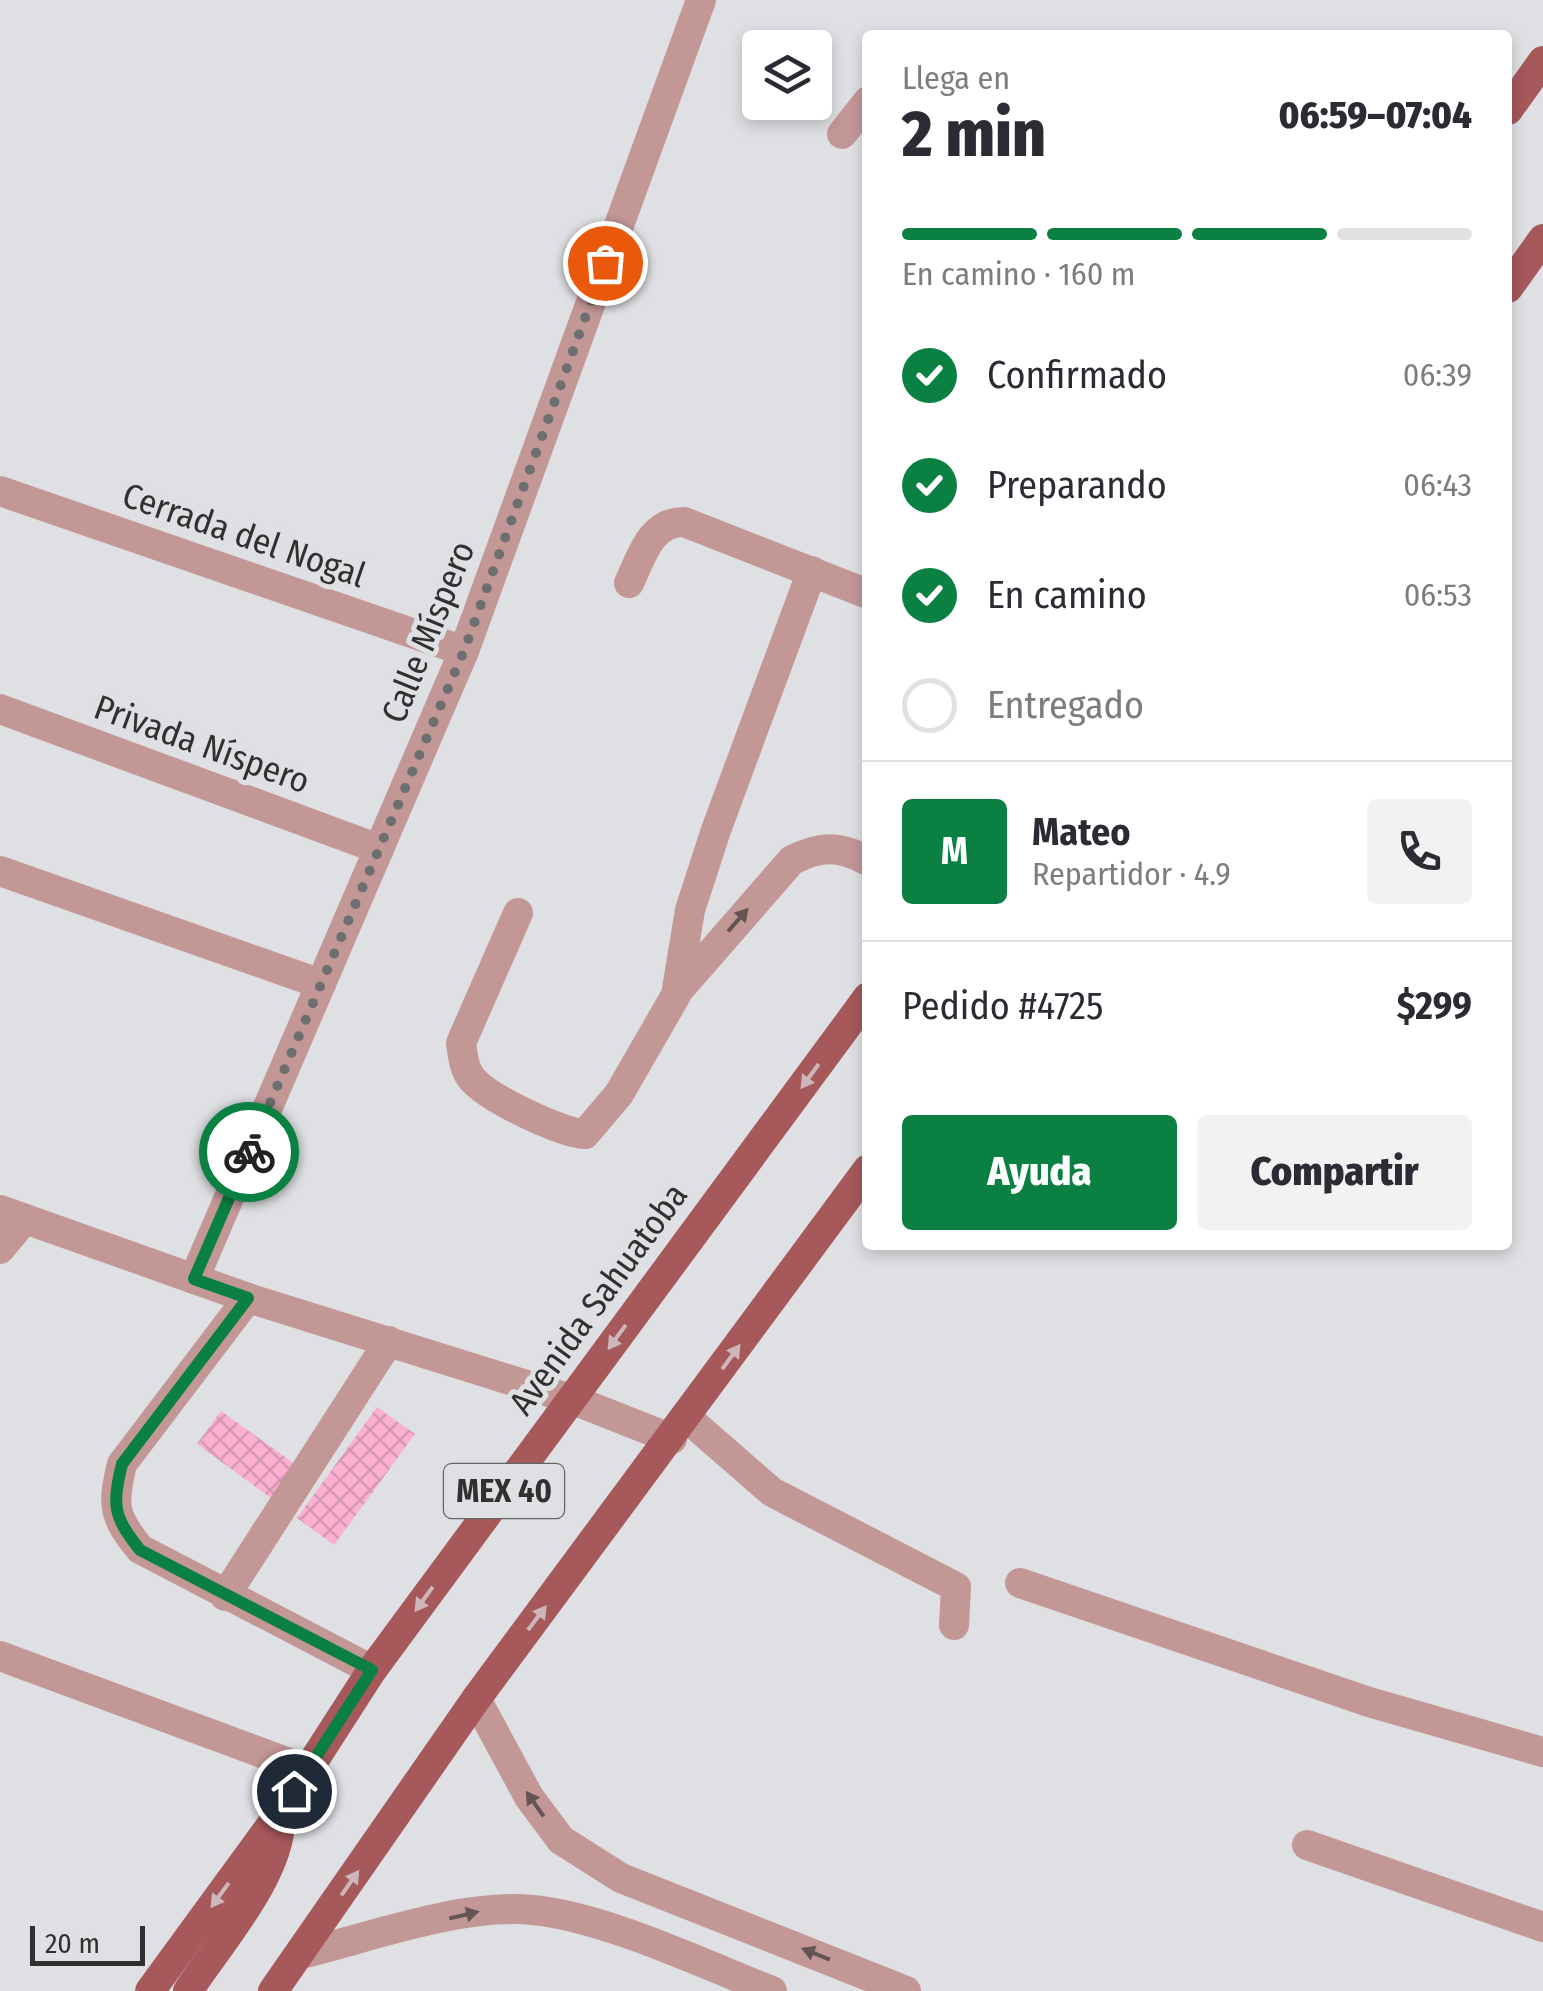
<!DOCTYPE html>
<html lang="es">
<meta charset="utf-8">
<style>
body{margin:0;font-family:"Fira Sans Condensed",sans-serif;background:#f2f2f3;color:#2b2b33;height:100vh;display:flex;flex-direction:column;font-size:38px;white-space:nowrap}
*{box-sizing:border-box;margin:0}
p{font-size:32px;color:#7c7c81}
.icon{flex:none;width:55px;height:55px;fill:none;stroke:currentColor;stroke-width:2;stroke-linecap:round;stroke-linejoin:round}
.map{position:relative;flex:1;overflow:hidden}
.panel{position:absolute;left:862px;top:30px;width:650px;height:1220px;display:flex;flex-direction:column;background:#fff;border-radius:10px;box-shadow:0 5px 15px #0003}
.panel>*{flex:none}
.tools{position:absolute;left:742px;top:30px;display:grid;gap:20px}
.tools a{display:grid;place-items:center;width:90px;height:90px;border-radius:10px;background:#fff;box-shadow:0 5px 15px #0003;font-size:50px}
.scale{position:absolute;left:30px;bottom:25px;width:115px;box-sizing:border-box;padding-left:10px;border:5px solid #303031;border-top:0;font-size:28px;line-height:35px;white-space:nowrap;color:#303031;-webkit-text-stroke:8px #dee0e3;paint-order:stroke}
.pin{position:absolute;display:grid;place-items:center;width:85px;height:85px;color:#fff;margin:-42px;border:5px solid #fff;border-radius:50%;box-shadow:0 2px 10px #0007}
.courier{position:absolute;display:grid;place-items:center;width:100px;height:100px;margin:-50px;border:8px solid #0b8043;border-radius:50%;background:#fff;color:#222;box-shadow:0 2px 12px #0007}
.overview em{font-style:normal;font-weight:800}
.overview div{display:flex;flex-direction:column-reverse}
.overview{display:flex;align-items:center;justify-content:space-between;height:170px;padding:0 40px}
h1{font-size:65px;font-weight:800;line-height:75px}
.bar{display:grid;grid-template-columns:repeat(4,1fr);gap:15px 10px;align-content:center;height:120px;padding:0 40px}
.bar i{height:12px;border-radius:8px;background:#e1e1e2}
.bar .selected{background:#0b8043}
.bar p{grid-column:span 4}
.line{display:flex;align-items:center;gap:25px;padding:0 40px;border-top:2px solid #e1e1e2}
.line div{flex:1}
.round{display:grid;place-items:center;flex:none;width:105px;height:105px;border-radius:10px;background:#f2f2f3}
ol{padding:0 40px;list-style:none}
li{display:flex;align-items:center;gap:30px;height:110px}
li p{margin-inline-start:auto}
li .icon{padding:10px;border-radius:50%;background:#0b8043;color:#fff;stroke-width:4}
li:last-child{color:#7c7c81}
li i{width:55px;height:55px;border:5px solid #e1e1e2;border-radius:50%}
.primary-button{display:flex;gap:20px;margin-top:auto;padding:20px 40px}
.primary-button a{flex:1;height:115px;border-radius:10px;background:#0b8043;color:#fff;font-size:40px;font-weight:800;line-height:115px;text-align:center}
.primary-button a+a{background:#f2f2f3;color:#2b2b33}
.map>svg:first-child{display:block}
</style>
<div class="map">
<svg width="1543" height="1991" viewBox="0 0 1543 1991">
<defs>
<pattern id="building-cross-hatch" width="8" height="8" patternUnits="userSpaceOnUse" patternTransform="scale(2.5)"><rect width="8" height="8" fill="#fbb0d1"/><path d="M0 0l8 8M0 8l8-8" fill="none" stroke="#d798b4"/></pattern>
</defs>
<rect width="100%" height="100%" fill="#dee0e3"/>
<!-- building -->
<g fill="url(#building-cross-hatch)">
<polygon points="377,1407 415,1434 334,1545 297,1518"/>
<polygon points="221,1411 295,1464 271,1498 197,1444"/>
</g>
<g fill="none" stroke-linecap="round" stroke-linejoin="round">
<!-- minor -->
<g stroke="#c49797" stroke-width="30">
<polyline points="842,134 868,101"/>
<polyline points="0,491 464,651"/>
<path d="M629 583C642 556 650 522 684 522L868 594"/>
<polyline points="0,709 379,849"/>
<polyline points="0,871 321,984"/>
<path d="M518 913 461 1043C463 1057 464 1070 473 1080 490 1099 561 1133 585 1134L619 1094 676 995 690 910 716 830 812 571"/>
<path d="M677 992 792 860C820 846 839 845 868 861"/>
<polyline points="0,1210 248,1298 571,1399 672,1439"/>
<polyline points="0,1249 25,1219"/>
<polyline points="194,1279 464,651 701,0"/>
<path d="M248 1298 122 1464C112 1505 113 1516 140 1549L372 1670"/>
<polyline points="687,1418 772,1492 956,1587 954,1625"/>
<polyline points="1020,1583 1369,1702 1543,1752"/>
<polyline points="225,1596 389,1341"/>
<polyline points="0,1656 308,1770"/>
<polyline points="476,1699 529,1797 561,1840 621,1878 906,1991"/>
<polyline points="1307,1845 1543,1927"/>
<path d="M301 1954C371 1937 462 1903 533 1910 605 1917 703 1964 772 1991"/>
</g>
<!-- major -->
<g stroke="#a6585b" stroke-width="30">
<polyline points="1508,110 1543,61"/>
<polyline points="1508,288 1543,239"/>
<polyline points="150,1991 280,1813 372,1670 868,997"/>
<path d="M188 1991C218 1945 280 1875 280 1821"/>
<polyline points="273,1991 476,1699 868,1169"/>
</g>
</g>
<!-- one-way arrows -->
<defs><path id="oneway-solid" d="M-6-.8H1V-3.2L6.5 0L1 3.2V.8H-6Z" transform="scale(2.5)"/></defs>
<g fill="#645455">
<use href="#oneway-solid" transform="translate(738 920) rotate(-49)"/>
<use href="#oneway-solid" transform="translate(535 1804) rotate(-125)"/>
<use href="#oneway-solid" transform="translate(464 1915) rotate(-13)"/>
<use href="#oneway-solid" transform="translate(816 1954) rotate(-158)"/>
</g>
<g fill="#cdb7ba">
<use href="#oneway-solid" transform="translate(810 1076) rotate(126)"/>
<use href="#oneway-solid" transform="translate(617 1337) rotate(126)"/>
<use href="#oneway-solid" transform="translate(731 1357) rotate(-54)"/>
<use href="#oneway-solid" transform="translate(424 1599) rotate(126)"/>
<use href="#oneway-solid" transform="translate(537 1618) rotate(-53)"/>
<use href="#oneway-solid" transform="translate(350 1883) rotate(-55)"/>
<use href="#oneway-solid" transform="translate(220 1895) rotate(126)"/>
</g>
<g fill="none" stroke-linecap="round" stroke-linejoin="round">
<!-- done -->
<polyline stroke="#6d6e6f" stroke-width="10" stroke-dasharray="0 18" points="249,1152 464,651 605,263"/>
<!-- route -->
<path stroke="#0b8043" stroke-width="12" d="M249 1152 194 1279 248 1298 122 1464C112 1506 113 1516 140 1550L372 1670 294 1791"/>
</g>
<g text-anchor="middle" stroke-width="10" stroke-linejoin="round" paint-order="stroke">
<!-- shield labels -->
<rect fill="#dee0e3" stroke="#646566" stroke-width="2.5" x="444" y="1464" width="120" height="54" rx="8"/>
<g font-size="32" font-weight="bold" fill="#303031">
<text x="504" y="1502">MEX 40</text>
</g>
<!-- street labels -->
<g font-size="35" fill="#303031" stroke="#dee0e3">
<text transform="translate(244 535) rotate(19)" y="12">Cerrada del Nogal</text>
<text transform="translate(428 632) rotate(-68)" y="12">Calle Míspero</text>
<text transform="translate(202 744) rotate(20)" y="12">Privada Níspero</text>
<text transform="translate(598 1299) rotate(-54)" y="12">Avenida Sahuatoba</text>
</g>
</g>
</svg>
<div class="tools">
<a><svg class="icon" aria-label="layers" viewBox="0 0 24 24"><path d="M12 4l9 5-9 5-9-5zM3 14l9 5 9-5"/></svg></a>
</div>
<div class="scale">20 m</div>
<div class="pin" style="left:605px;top:263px;background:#ea580c"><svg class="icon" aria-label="bag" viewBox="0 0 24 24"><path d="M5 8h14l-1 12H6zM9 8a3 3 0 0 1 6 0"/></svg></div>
<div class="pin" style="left:294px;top:1791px;background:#1f2937"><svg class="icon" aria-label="home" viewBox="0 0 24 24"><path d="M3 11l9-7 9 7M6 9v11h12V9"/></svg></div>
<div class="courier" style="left:249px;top:1152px"><svg class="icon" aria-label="bike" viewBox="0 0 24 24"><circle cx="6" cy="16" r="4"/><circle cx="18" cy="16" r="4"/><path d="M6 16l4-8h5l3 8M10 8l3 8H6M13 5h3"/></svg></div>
<section class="panel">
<div class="overview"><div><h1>2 min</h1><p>Llega en</p></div><em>06:59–07:04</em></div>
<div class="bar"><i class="selected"></i><i class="selected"></i><i class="selected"></i><i></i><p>En camino · 160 m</p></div>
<ol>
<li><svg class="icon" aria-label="check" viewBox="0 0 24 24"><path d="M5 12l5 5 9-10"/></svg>Confirmado<p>06:39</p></li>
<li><svg class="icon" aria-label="check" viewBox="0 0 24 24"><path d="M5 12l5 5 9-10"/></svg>Preparando<p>06:43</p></li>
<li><svg class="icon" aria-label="check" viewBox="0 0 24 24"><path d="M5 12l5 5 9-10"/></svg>En camino<p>06:53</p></li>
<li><i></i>Entregado</li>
</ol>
<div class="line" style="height:180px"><b class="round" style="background:#0b8043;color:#fff">M</b><div><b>Mateo</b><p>Repartidor · 4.9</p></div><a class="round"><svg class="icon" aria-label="phone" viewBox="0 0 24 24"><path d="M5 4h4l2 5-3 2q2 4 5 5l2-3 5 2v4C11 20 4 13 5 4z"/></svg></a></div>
<div class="line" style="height:130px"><div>Pedido #4725</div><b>$299</b></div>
<div class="primary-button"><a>Ayuda</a><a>Compartir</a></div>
</section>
</div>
